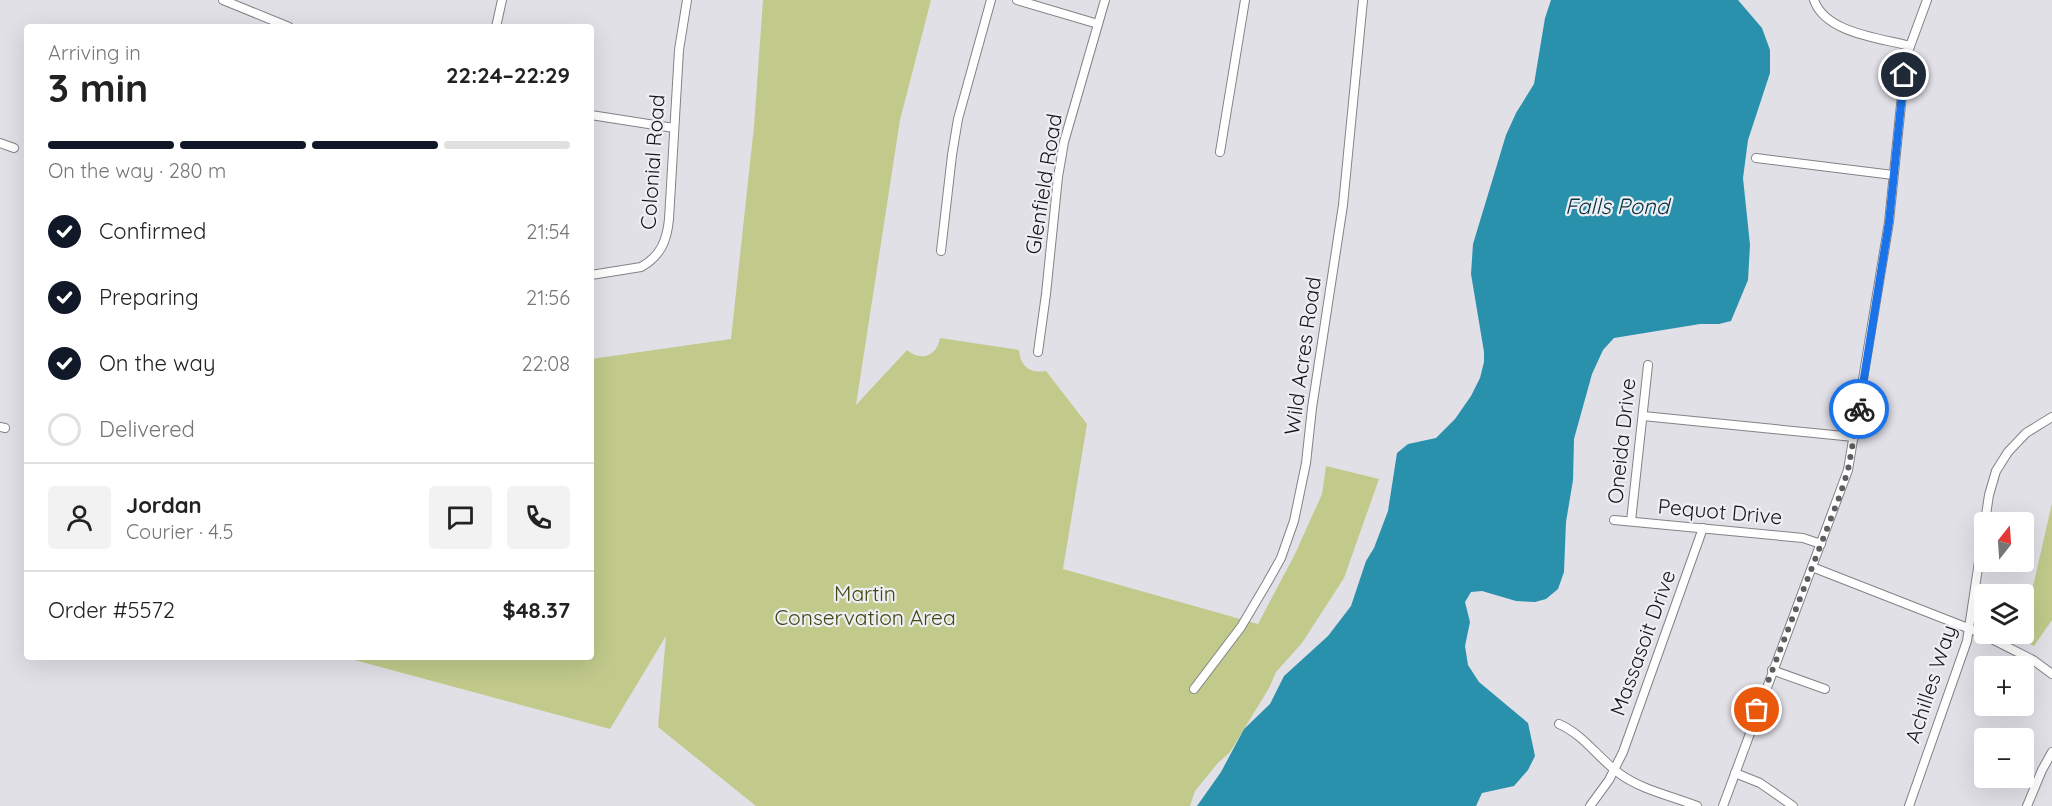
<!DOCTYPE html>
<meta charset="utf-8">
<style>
body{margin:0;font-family:Quicksand,sans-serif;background:#f2f2f2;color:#222;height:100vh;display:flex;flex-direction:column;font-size:22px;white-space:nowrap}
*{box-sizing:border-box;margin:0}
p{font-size:20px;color:#767676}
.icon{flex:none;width:33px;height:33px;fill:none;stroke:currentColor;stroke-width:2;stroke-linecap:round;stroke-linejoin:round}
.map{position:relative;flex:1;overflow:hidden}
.details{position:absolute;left:24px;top:24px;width:570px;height:636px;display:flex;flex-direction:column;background:#fff;border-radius:6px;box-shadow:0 6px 24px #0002}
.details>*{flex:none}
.needle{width:39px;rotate:17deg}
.fabs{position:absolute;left:1974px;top:512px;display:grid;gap:12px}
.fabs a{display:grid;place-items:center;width:60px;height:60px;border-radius:6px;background:#fff;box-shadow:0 6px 24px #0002;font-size:30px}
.pin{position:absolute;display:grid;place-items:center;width:51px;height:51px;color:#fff;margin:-26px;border:3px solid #fff;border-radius:50%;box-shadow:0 2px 6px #0007}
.courier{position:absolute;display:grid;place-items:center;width:60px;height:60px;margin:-30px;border:4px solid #1a73e8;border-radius:50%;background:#fff;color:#222;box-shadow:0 2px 8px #0007}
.head em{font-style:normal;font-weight:700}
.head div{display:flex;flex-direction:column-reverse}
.head{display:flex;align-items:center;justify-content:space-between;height:102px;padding:0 24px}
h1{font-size:39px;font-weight:700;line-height:45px}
.bar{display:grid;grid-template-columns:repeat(4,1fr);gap:9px 6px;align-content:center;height:72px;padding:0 24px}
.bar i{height:8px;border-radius:4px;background:#e0e0e0}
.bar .current{background:#111827}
.bar p{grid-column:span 4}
.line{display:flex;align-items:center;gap:15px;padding:0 24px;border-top:2px solid #e0e0e0}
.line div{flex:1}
.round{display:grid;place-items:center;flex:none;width:63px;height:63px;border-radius:6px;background:#f2f2f2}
ol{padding:0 24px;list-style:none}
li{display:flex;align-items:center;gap:18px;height:66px}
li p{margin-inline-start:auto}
li .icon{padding:6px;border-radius:50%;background:#111827;color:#fff;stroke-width:4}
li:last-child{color:#767676}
li i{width:33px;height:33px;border:3px solid #e0e0e0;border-radius:50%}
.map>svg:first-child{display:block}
</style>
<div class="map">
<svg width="2052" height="806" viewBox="0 0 2052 806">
<rect width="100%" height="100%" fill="#e1e0e7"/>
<!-- green -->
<g fill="#c1ca8b">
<path d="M763 0H931L900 120 856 405 907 350C921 362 937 356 940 338L1019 350C1020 366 1030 374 1046 371L1087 424 1063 569 1258 624 1295 554 1322 494 1326 466 1379 479 1344 578 1302 643 1276 672 1269 688 1230 752 1217 764 1195 791 1190 806H756L658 727 666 636 610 729 347 658 591 657V359L731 339 754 126Z"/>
<polygon points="2052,503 2052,620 2034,646 2021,639"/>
</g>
<!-- water -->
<polygon fill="#2a91ac" points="1551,0 1738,0 1762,28 1770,50 1770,73 1748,140 1743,178 1750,245 1748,280 1731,321 1719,324 1700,324 1614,338 1603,350 1592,374 1574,439 1573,480 1566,522 1564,572 1558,589 1546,599 1535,602 1516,601 1482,591 1471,592 1465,602 1470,622 1465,646 1468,665 1479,682 1528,723 1535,756 1528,770 1514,786 1482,793 1476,806 1197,806 1221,772 1244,729 1270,704 1284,676 1328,636 1351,606 1366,561 1374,548 1388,511 1397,453 1408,444 1436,438 1455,419 1471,396 1480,378 1484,362 1484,352 1471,274 1473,244 1506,135 1516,113 1534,84 1545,18"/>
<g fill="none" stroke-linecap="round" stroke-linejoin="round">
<!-- minor casing -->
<g stroke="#828287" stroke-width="10">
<g id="minor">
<polyline points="223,0 289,27"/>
<polyline points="1017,0 1098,24"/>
<path d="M1814 0C1825 33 1880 38 1910 46"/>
<polyline points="496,27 502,0"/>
<polyline points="591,115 674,128"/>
<polyline points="0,143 14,148"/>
<polyline points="1220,152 1245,0"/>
<polyline points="1756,158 1893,175"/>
<polyline points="941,251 952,155 958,119 991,0"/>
<path d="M591 275 641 267C661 256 667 240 669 219L679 50 687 0"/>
<polyline points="1038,352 1046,294 1058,177 1064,142 1105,0"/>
<polyline points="1643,416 1854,437"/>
<polyline points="0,427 5,428"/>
<polyline points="1614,520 1803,538 1821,544"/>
<polyline points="1631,521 1648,365"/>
<polyline points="1812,567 1978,632 2033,660 2052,674"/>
<polyline points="1772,670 1825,689"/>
<polyline points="1194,689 1241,627 1267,583 1281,558 1294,521 1306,463 1312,408 1343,205 1363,0"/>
<path d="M1559 724C1584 735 1598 758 1620 774 1642 790 1672 796 1697 806"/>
<polyline points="1735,773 1760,783 1793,806"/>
<polyline points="1590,806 1609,780 1623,752 1703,528"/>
<polyline points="1723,806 1848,470 1889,222 1904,75 1909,49 1927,0"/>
<polyline points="1909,806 1967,641 1989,495 1996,471 2008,452 2026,433 2052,417"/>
<polyline points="2027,806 2042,770 2052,752"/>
</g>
</g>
<!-- minor -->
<use href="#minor" stroke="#fff" stroke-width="8"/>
</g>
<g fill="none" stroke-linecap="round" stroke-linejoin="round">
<!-- done -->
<polyline stroke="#5d5d60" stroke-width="6" stroke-dasharray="0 10.8" points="1757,710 1840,495 1848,470 1859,409"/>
<!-- route -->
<polyline stroke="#1a73e8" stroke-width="8" points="1859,409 1889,222 1904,75"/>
</g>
<g text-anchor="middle" stroke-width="4.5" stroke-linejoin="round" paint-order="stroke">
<!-- street labels -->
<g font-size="21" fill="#161618" stroke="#eeeef4">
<text transform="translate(653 162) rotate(-86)" y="7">Colonial Road</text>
<text transform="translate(1044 184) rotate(-81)" y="7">Glenfield Road</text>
<text transform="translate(1303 356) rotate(-82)" y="7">Wild Acres Road</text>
<text transform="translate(1622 441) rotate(-84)" y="7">Oneida Drive</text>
<text transform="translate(1720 512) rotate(5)" y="7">Pequot Drive</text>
<text transform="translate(1643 643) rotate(-70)" y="7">Massasoit Drive</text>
<text transform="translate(1931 684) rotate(-72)" y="7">Achilles Way</text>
</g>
<!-- park labels -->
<g font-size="21" fill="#42480f" stroke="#eeeef4">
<text x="865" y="601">Martin<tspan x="865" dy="24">Conservation Area</tspan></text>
</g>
<!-- water labels -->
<g font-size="22" font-style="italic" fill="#03333f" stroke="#eeeef4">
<text x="1617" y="214">Falls Pond</text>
</g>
</g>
</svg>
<div class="fabs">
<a><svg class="needle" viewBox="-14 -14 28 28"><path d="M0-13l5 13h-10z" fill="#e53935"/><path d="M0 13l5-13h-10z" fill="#767676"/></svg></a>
<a><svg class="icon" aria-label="layers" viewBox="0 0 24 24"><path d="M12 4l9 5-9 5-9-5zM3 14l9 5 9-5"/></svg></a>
<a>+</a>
<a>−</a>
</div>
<div class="pin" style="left:1757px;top:710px;background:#ea580c"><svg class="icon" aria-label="bag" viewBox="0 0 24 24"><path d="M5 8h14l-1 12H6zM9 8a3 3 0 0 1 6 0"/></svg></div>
<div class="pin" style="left:1904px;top:75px;background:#1f2937"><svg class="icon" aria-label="home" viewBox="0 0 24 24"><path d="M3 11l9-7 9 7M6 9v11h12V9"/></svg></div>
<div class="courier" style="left:1859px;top:409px"><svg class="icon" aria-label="bike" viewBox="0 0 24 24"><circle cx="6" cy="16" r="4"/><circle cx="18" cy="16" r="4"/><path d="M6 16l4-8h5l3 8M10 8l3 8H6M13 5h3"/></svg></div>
<section class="details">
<div class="head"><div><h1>3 min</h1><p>Arriving in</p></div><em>22:24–22:29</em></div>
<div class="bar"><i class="current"></i><i class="current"></i><i class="current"></i><i></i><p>On the way · 280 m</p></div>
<ol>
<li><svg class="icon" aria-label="check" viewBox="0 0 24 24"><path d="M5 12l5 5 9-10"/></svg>Confirmed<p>21:54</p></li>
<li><svg class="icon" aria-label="check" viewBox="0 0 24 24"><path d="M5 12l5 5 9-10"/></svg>Preparing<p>21:56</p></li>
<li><svg class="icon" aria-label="check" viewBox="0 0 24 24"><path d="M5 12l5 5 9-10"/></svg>On the way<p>22:08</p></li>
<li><i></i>Delivered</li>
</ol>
<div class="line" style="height:108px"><a class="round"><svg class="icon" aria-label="person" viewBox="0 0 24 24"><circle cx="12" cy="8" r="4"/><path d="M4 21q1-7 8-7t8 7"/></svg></a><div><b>Jordan</b><p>Courier · 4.5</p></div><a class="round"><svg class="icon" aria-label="chat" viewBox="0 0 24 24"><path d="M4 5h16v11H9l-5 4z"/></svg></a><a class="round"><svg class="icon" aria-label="phone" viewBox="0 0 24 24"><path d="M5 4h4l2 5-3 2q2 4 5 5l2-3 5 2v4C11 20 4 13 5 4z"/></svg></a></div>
<div class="line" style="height:78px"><div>Order #5572</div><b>$48.37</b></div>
</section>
</div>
